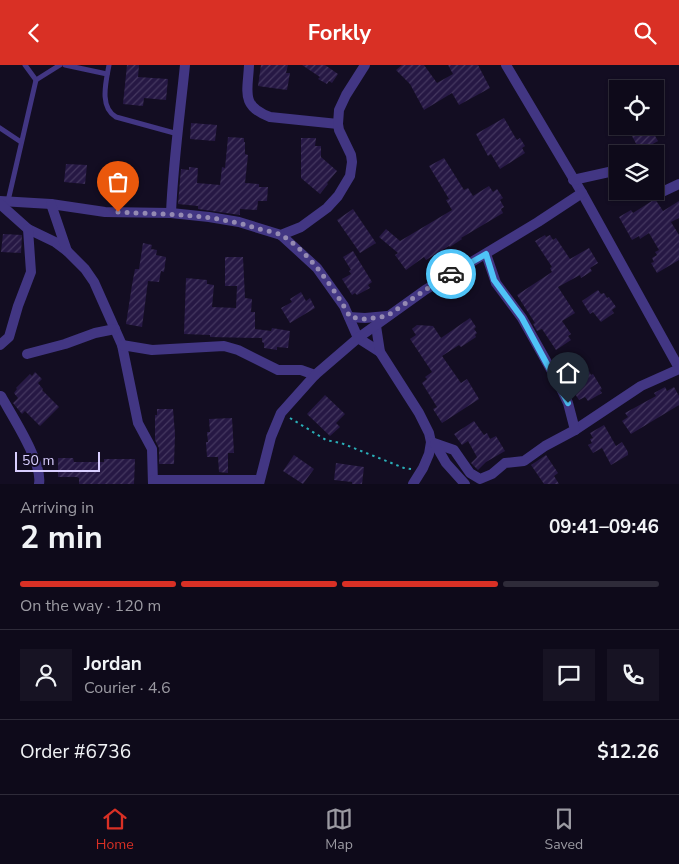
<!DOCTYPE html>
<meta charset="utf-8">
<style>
body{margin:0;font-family:"Nunito Sans",sans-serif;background:#171323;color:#f1f3f6;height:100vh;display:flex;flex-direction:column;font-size:19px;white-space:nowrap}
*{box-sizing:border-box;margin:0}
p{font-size:16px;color:#9b9aa2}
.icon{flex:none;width:28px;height:28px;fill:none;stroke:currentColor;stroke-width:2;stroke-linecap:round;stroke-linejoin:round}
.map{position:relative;height:419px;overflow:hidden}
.details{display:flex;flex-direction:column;background:#0e0a1a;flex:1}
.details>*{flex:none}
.buttons{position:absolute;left:609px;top:15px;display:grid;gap:10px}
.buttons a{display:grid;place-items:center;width:55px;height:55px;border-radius:0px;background:#0e0a1a;box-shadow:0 1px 4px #0004,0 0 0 1px #2e2b39;font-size:25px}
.scale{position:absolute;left:15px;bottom:12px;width:85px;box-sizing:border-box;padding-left:5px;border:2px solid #d9ceff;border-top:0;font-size:14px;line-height:18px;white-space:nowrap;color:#d9ceff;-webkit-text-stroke:4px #130d22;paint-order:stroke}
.pin{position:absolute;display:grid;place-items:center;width:42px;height:42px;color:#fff;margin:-51px -21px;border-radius:50% 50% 50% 0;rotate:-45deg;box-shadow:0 0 5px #0007}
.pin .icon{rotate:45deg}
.courier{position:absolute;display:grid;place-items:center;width:50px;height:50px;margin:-25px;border:4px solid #4fc3f7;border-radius:50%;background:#fff;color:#222;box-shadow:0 1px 6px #0007}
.head em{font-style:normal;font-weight:700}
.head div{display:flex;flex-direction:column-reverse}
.head{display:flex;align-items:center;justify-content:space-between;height:85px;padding:0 20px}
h1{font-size:32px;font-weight:700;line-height:38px}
.bar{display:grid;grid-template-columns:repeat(4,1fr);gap:8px 5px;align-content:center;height:60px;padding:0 20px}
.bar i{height:6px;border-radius:4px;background:#2e2b39}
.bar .on{background:#d93025}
.bar p{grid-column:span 4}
.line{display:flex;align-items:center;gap:12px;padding:0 20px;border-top:1px solid #2e2b39}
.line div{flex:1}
.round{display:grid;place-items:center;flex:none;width:52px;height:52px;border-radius:0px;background:#171323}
header{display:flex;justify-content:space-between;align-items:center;height:65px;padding:0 20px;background:#d93025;color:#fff;font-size:22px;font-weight:700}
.tab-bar{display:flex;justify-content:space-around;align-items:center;height:70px;border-top:1px solid #2e2b39;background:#0e0a1a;font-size:14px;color:#9b9aa2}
.tab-bar a{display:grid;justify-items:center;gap:2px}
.tab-bar .on{color:#d93025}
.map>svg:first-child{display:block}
</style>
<header><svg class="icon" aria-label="back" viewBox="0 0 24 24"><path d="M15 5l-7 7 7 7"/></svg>Forkly<svg class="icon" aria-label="search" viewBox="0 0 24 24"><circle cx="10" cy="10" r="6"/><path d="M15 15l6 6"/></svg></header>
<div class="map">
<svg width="679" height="419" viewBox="0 0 679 419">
<defs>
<pattern id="building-hatch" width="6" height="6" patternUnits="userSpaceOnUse" patternTransform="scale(1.25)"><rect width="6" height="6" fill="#261844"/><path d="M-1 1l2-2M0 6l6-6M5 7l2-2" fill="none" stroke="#453860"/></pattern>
</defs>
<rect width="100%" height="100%" fill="#130d22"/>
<!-- building -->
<g fill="url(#building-hatch)">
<polygon points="127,0 139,0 138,12 168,14 166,35 144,33 143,41 123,39"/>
<polygon points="261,0 288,0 286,8 290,8 287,25 258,21"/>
<polygon points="302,0 325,0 338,9 332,18 329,16 327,19 318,14 320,12"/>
<polygon points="402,0 424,0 437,18 453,9 448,0 478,0 490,23 459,40 452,28 424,45 410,19 396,5"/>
<polygon points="504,53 515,72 517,75 520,73 525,81 522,83 525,88 500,104 491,89 488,91 476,69"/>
<polygon points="191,58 217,60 215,76 190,74"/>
<polygon points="651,64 658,76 649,81 650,83 641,88 632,71 643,65 645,67"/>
<polygon points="228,72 244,73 244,77 245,77 245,89 248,90 245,118 259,119 259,122 268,122 267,136 258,136 257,145 240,144 240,150 198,144 198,141 178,139 181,104 189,105 189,102 198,103 197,118 220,120 222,102 225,103"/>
<polygon points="301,73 316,73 315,81 321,81 321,92 337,106 327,118 328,119 320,129 301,113"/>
<polygon points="444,93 464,125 468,123 473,131 489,121 493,127 497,124 503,133 500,135 504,142 501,144 503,148 461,173 462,174 450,182 449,181 426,195 424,192 406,205 395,190 398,188 379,172 386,164 400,176 452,145 446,135 449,134 429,101"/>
<polygon points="66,99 87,100 85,119 64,117"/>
<polygon points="655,134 663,146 679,136 679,153 671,157 679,170 679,195 657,208 651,198 654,197 652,193 657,190 655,187 659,185 649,168 640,174 639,171 632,175 619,152 631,145 633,148"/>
<polygon points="353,144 376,178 360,188 337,155"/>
<polygon points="3,169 22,170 21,188 1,187"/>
<polygon points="545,170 546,172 550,170 553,175 556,173 570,194 589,183 598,198 590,203 592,206 581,213 580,210 558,222 575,248 562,256 571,269 568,271 571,275 556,285 542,264 537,266 533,259 535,258 517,230 552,207 550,203 552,202 535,176"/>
<polygon points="143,178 152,180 151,184 157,185 156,190 166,192 164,207 161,206 159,217 148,216 142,262 126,259 132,220 135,204 139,204"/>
<polygon points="353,186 372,217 368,220 370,223 357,230 355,228 352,230 342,214 351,209 349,206 351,205 343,192"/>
<polygon points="225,192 243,192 245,233 252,234 251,247 255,247 255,264 271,266 272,263 290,266 288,283 277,282 277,285 264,283 264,278 262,277 262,273 210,272 210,270 184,269 186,213 207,215 207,219 214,220 212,242 236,243 237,221 225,221"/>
<polygon points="598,225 601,229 604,228 607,233 609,232 616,242 612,245 614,248 601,257 593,247 590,249 582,236"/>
<polygon points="301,227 306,236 310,233 315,243 290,258 281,243 292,237 290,234"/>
<polygon points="470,253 476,262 474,264 477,268 475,270 476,272 461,282 459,280 442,291 461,318 467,314 479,334 442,358 433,344 437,342 422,318 427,314 425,312 432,307 410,274 416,270 412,264 417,260 433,261 441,273"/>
<polygon points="589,306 591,310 593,309 602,324 600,325 602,328 588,336 585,332 579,335 573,326 580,322 575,315"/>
<polygon points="35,307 42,314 38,318 43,324 42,325 59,342 40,361 25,346 22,349 13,338 18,333 14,328 17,324 16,323 30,309 32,311"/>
<polygon points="665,322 667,326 674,322 679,331 679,340 631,369 622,356 628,352 625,348 656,331 654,328"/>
<polygon points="325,330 345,349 336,358 340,362 330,371 307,349"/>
<polygon points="157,344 173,344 175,369 174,399 159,399 159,383 155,375 155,350 157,350"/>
<polygon points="232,353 234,388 228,388 228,408 219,407 218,392 207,392 206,377 208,377 207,367 210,367 209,354"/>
<polygon points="474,356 484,370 487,368 490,374 496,371 505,386 486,397 478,405 471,398 477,392 468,376 462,380 454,369"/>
<polygon points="604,360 616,381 622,377 628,387 628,390 611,400 602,383 593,388 588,380 592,378 590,374 593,373 590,368"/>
<polygon points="294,390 314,404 303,419 283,406"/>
<polygon points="546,390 558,408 554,411 559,419 544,419 531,400"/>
<polygon points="58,393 73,393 74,397 104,397 104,394 135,394 134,419 79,419 79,413 77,412 58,412"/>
<polygon points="336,398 364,402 362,419 352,419 352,417 334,415"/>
</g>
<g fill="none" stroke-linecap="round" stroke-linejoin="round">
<!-- path -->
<polyline stroke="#2aaeb7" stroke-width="2" stroke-dasharray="2.5 4" stroke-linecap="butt" points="290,353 326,375 341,378 404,403 411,404"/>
<!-- service -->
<g stroke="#423683" stroke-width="5">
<polyline points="25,0 36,15 60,0"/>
<polyline points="65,0 107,9"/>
<path d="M109 0C106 17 99 42 116 52L178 69"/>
<polyline points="0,63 21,77"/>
<polyline points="8,136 36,15"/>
</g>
<!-- minor -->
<g stroke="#423683" stroke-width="10">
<path d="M249 0C248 26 240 41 270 52L338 59"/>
<polyline points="506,0 582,128 679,303"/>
<polyline points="573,115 618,105"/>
<polyline points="655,124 662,127 679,119"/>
<polyline points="0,136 51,139 105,147 171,148 209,152 239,157 281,170 301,162 327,143 338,131 350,111 352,97 351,90 339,65 338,59 339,45 346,30 365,0"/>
<polyline points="0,139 28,164 55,177 67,186 85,204 94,217 122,280 138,358 152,384 153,419"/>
<polyline points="51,139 67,186"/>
<path d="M171 148C173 99 180 49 185 0"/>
<polyline points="281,170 317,203 344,241 358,273 380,287"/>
<polyline points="349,252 365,253 387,251"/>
<polyline points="376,261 380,287 419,348 429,368 431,377 429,389 423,403 413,419"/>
<polyline points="0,280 9,272 18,241 31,207 28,164"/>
<polyline points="122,280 152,285 224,281 238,285 278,305 301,305 315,310"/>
<polyline points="27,289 65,279 95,268 115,264"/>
<path d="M1 331C12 351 43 398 39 419"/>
<polyline points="575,365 641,321 679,304"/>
<polyline points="431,377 454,385 470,408 480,414 492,409 505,398 524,396 545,381 575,365 568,338 558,317 522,253 496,218 486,189"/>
<polyline points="435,379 446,398 465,419"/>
<polyline points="153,415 259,415"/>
<polyline points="259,419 271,372 281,348 315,310 358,273 425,225 538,157 582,128"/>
</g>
</g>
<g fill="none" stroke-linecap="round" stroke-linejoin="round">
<!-- done -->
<path stroke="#948ab2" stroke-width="5" stroke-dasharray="0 9" d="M118 147C169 150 210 148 259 164 266 166 275 167 281 170 307 184 336 226 350 252L365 254 387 251 425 225 451 209"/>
<!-- route -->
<polyline stroke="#4fc3f7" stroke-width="6" points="451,209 486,189 494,215 522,253 568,338"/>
</g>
</svg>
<div class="buttons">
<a><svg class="icon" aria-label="locate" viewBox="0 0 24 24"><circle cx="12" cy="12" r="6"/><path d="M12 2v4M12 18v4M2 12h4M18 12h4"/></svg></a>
<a><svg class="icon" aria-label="layers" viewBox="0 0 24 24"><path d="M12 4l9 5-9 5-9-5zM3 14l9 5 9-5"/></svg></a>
</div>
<div class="scale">50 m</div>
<div class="pin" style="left:118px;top:147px;background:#ea580c"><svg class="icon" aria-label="bag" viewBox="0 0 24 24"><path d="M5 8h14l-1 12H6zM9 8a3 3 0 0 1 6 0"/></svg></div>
<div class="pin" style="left:568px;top:338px;background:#1f2937"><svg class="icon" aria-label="home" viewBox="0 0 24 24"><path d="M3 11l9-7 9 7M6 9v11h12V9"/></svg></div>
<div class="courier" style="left:451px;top:209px"><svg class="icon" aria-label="car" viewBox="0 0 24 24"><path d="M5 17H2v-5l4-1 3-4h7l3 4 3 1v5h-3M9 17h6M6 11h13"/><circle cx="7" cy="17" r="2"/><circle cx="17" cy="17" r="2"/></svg></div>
</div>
<section class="details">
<div class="head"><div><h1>2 min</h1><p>Arriving in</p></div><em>09:41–09:46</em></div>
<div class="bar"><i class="on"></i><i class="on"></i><i class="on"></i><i></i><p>On the way · 120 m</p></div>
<div class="line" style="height:90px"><a class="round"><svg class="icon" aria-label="person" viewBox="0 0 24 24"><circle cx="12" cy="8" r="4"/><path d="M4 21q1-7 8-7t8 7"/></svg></a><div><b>Jordan</b><p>Courier · 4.6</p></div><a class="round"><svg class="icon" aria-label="chat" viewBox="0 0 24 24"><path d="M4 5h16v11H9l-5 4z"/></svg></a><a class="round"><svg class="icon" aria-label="phone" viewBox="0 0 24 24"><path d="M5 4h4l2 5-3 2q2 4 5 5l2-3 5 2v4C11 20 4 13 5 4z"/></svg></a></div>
<div class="line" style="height:65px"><div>Order #6736</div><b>$12.26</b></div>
</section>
<nav class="tab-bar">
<a class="on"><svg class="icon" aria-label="home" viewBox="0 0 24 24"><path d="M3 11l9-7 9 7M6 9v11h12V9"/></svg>Home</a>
<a><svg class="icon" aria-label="map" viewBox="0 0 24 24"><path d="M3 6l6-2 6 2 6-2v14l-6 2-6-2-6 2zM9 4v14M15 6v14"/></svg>Map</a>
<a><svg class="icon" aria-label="saved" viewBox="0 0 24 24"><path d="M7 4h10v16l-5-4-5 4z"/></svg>Saved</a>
</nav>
